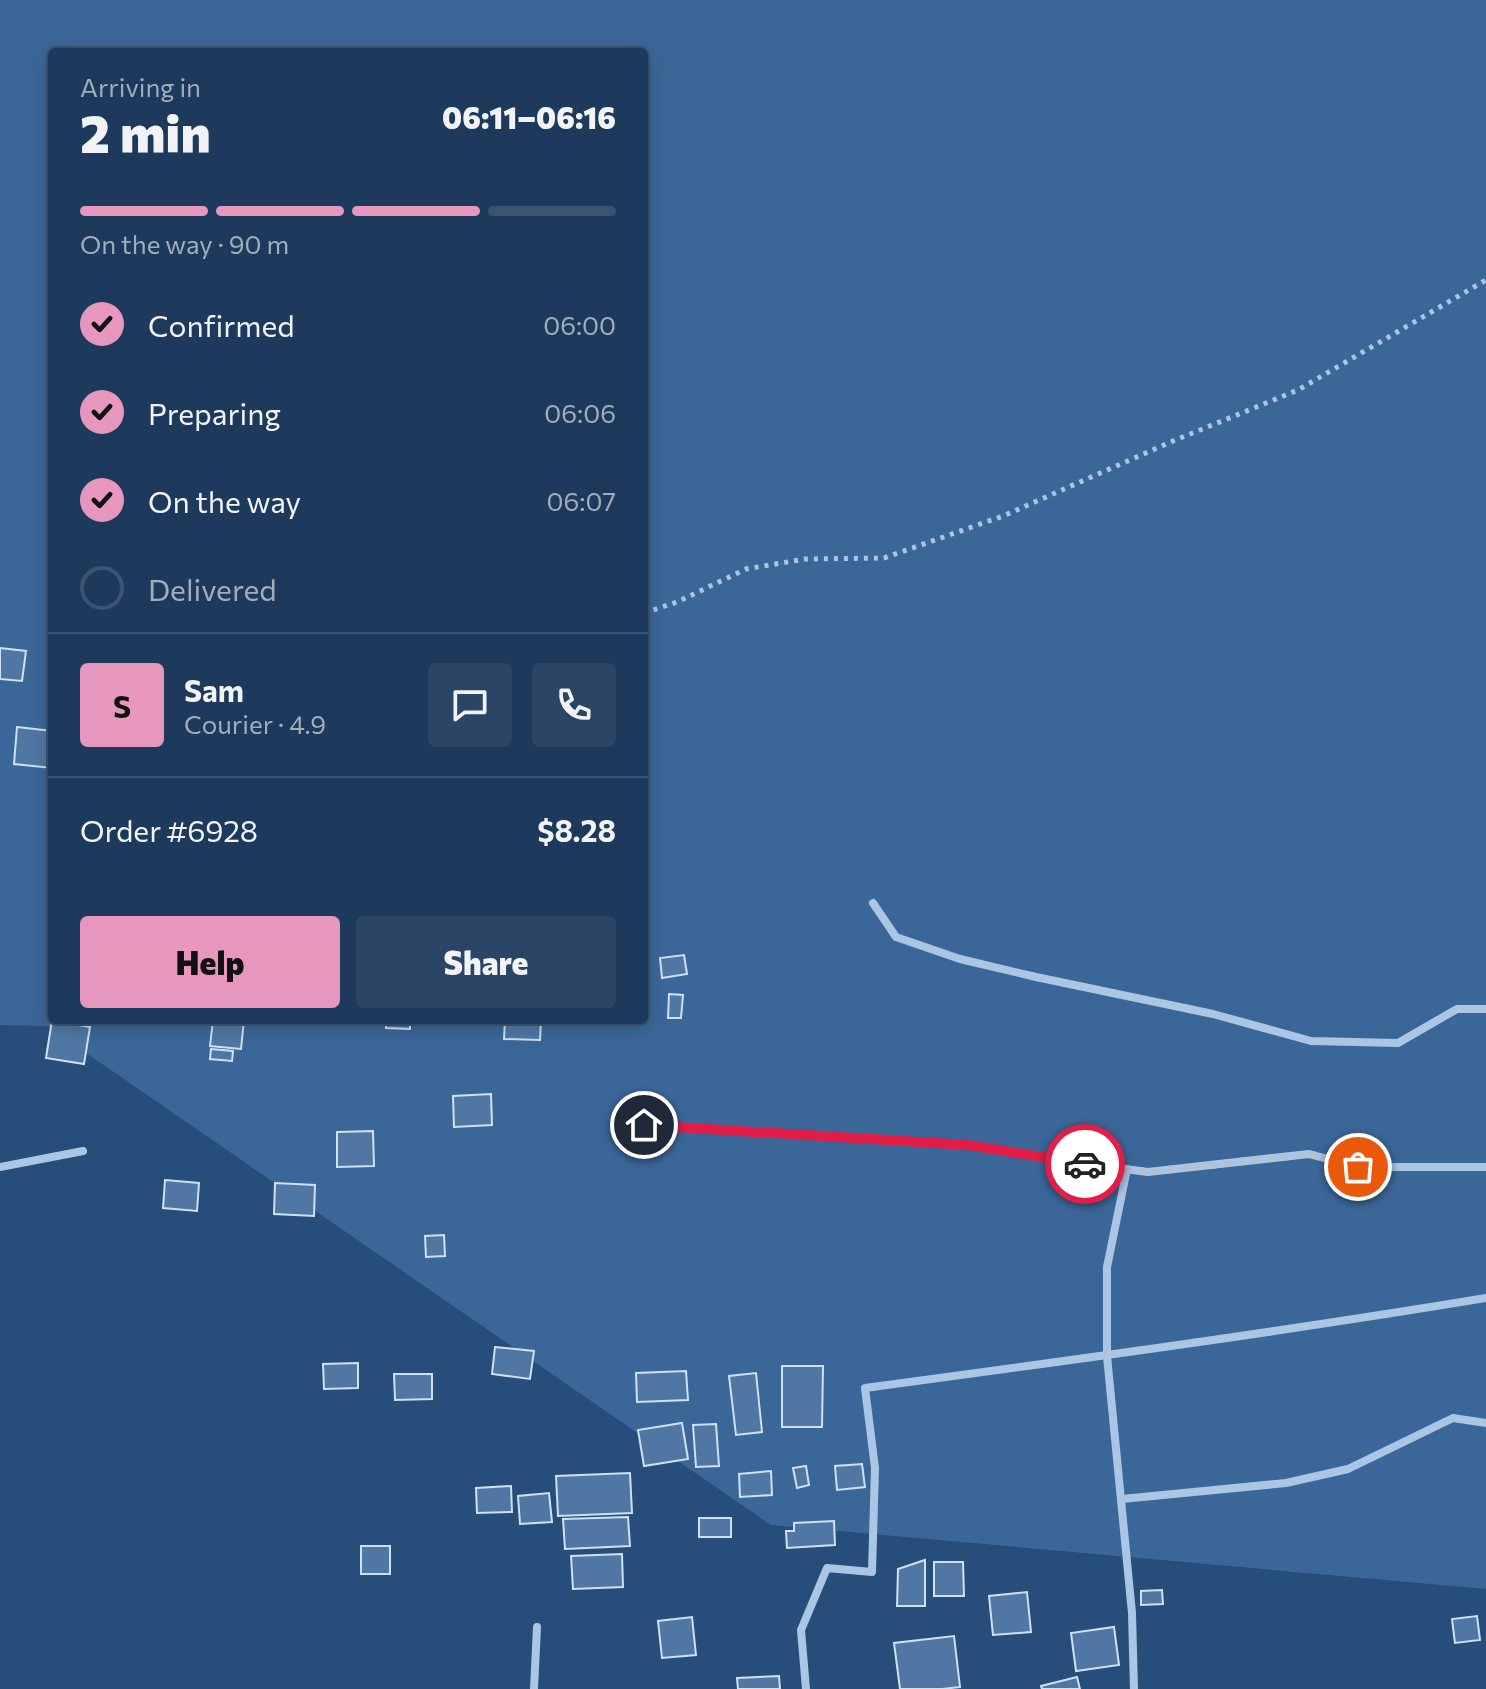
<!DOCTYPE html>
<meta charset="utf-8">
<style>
body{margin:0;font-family:Commissioner,sans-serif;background:#2a4565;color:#f1f3f6;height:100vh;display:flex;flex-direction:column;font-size:30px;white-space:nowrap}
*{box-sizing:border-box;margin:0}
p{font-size:26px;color:#a0adbb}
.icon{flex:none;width:44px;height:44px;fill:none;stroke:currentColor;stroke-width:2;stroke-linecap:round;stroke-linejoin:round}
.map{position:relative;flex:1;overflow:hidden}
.side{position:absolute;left:48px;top:48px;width:600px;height:976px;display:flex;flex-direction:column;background:#1d3a5c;border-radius:8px;box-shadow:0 4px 20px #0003,0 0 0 2px #3b5472}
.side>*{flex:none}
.pin{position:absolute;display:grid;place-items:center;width:68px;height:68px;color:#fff;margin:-34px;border:4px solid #fff;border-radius:50%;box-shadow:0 2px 8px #0007}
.courier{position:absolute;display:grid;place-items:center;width:80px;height:80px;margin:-40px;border:6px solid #e11d48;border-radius:50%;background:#fff;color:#222;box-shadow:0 2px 10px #0007}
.head em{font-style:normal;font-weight:800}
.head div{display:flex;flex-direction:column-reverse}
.head{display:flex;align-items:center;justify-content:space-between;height:136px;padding:0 32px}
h1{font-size:52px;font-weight:800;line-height:60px}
.bar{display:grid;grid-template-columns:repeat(4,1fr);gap:12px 8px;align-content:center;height:96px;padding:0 32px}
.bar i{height:10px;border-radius:6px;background:#3b5472}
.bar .current{background:#e797bd}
.bar p{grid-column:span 4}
.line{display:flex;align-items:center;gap:20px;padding:0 32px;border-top:2px solid #3b5472}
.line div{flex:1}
.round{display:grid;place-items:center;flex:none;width:84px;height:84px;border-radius:8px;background:#2a4565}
ol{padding:0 32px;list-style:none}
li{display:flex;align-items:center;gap:24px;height:88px}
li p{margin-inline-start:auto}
li .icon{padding:8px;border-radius:50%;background:#e797bd;color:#111;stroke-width:4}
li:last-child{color:#a0adbb}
li i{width:44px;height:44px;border:4px solid #3b5472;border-radius:50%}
.cta{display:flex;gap:16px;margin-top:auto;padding:16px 32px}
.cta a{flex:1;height:92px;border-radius:8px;background:#e797bd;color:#111;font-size:32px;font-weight:800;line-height:92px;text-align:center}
.cta a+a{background:#2a4565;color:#f1f3f6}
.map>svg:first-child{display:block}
</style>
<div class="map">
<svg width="1486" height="1689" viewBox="0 0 1486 1689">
<rect width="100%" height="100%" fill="#274e7b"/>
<!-- green -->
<path fill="#3b6798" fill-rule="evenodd" d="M0 0H1486V1589L771 1525 47 1026 0 1025ZM52 52H644V1020H52Z"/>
<!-- building -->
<g fill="#5077a4" stroke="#cee0f3" stroke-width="2">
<polygon points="0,648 26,651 22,681 0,679"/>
<polygon points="17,727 52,731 52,768 14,764"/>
<polygon points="684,955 687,974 662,978 660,958"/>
<polygon points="669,994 683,995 681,1018 668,1018"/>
<polygon points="52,1020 90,1027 84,1064 46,1058"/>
<polygon points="213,1020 244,1020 241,1049 210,1046"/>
<polygon points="387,1020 410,1020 410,1029 386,1028"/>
<polygon points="505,1020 541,1020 540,1040 504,1039"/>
<polygon points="211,1049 233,1051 232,1061 210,1059"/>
<polygon points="491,1094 492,1125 454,1127 453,1096"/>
<polygon points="373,1131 374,1166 337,1167 337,1132"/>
<polygon points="165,1180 199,1183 197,1211 163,1208"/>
<polygon points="275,1183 315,1185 314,1216 274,1214"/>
<polygon points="444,1235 445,1256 426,1257 425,1236"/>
<polygon points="495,1347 534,1351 530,1379 492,1374"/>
<polygon points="358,1363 358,1388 324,1389 323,1364"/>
<polygon points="782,1366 823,1366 822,1427 782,1427"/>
<polygon points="686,1371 688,1400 637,1402 636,1373"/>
<polygon points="756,1373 762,1432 736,1435 729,1376"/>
<polygon points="394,1374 432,1374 432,1399 395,1400"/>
<polygon points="682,1423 688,1459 644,1466 638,1430"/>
<polygon points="716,1424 719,1466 696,1467 693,1425"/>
<polygon points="862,1464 865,1487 837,1490 835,1466"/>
<polygon points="806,1466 809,1485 797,1488 793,1468"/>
<polygon points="771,1471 772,1495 740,1497 739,1474"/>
<polygon points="630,1473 632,1513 558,1516 556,1476"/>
<polygon points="511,1486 512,1512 477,1513 476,1488"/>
<polygon points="549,1493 552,1522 520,1524 518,1496"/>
<polygon points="628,1517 630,1546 565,1549 563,1519"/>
<rect x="699" y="1518" width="32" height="19"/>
<polygon points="834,1521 835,1545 787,1548 786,1531 794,1531 794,1523"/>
<rect x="361" y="1546" width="29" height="28"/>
<polygon points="622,1554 623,1587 573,1589 571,1556"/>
<polygon points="925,1560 925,1606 897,1606 898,1569"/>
<polygon points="934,1562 963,1562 964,1596 934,1596"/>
<polygon points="1162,1590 1163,1604 1141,1605 1141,1591"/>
<polygon points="1027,1592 1031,1632 993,1635 989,1596"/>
<polygon points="1477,1616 1480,1640 1455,1643 1452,1619"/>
<polygon points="692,1617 696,1655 662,1658 658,1621"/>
<polygon points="1114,1627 1119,1665 1076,1671 1071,1633"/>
<polygon points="954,1636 960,1687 942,1689 900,1689 894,1643"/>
<polygon points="779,1676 780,1689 738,1689 737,1678"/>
<polygon points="1077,1677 1080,1689 1042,1689 1041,1686"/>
</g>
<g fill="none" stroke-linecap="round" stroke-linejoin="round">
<!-- path -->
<polyline stroke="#abc6e4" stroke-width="5" stroke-dasharray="4 6" stroke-linecap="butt" points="644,613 677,602 746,569 805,559 884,558 1003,516 1173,441 1298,390 1486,280"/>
<!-- street -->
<g stroke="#abc6e4" stroke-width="8">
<polyline points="873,903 896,937 960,959 1036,977 1213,1014 1311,1041 1398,1043 1457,1009 1486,1009"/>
<polyline points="644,1125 968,1145 1063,1161 1148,1172 1309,1154 1358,1167 1486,1167"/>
<polyline points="0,1167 83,1151"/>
<polyline points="1127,1169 1107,1267 1107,1356 1132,1613 1134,1689"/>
<polyline points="1122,1499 1286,1483 1348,1469 1453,1418 1486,1423"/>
<polyline points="534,1689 537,1627"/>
<path d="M806 1689 801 1630 827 1568 872 1572 875 1468 865 1388C1073 1360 1280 1332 1486 1298"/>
</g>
</g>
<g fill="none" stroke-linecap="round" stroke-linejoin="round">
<!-- done -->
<polyline stroke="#b3c1d1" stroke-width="8" stroke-dasharray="0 14.4" points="1085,1164 1148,1172 1309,1154 1358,1167"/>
<!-- route -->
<polyline stroke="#e11d48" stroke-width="10" points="644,1125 968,1145 1085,1164"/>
</g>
</svg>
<div class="pin" style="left:1358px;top:1167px;background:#ea580c"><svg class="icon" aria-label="bag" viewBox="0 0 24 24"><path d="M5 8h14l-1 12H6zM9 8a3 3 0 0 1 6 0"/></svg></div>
<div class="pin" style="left:644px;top:1125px;background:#1f2937"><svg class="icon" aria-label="home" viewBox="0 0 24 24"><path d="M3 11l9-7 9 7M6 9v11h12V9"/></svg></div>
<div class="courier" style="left:1085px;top:1164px"><svg class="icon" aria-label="car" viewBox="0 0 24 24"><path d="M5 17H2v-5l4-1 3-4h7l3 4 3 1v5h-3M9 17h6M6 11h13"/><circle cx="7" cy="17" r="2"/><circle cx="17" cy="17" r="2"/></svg></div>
<section class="side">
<div class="head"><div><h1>2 min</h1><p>Arriving in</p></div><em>06:11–06:16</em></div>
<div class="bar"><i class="current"></i><i class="current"></i><i class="current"></i><i></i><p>On the way · 90 m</p></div>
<ol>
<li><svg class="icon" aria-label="check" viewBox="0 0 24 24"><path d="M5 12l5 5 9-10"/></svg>Confirmed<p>06:00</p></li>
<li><svg class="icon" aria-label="check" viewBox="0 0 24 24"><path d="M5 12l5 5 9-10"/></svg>Preparing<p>06:06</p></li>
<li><svg class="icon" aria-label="check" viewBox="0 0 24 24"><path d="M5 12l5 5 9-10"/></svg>On the way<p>06:07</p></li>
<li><i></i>Delivered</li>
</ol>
<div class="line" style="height:144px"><b class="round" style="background:#e797bd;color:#111">S</b><div><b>Sam</b><p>Courier · 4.9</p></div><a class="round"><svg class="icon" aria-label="chat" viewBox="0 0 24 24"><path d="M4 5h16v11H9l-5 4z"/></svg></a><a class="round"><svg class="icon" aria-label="phone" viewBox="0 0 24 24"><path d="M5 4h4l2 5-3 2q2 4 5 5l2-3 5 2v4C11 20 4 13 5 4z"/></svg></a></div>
<div class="line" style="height:104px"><div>Order #6928</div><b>$8.28</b></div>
<div class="cta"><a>Help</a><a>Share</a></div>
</section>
</div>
